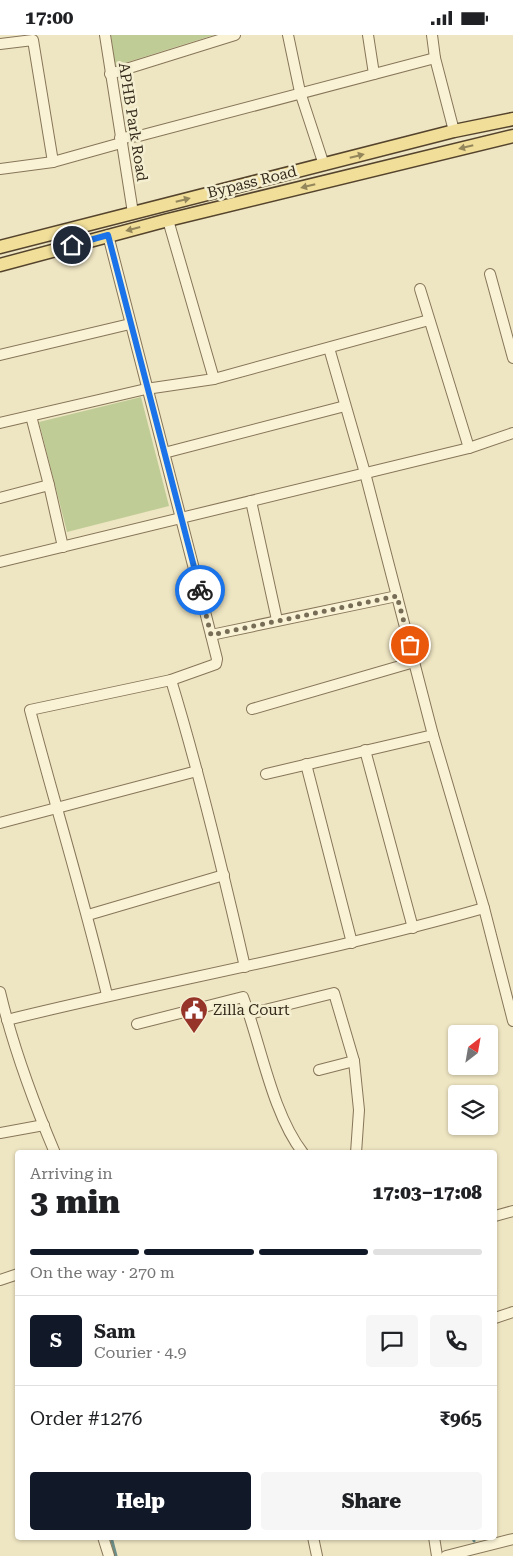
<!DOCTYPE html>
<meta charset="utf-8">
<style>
body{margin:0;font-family:"Roboto Serif",serif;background:#f6f6f6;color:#202124;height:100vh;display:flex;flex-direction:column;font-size:19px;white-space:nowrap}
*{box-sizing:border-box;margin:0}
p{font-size:16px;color:#757577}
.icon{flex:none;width:28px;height:28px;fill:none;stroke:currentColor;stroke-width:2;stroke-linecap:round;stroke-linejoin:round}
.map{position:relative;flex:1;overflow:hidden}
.details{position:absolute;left:15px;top:1115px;width:482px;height:390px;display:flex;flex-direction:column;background:#fff;border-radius:5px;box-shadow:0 1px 4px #0004}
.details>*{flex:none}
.needle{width:32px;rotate:31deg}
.fabs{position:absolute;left:448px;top:990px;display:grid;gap:10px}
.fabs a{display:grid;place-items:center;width:50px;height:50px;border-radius:5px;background:#fff;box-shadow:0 1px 4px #0004;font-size:25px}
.pin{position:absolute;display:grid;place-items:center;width:42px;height:42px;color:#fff;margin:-21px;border:2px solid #fff;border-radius:50%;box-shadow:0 1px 5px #0007}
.courier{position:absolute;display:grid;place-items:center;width:50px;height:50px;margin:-25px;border:4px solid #1a73e8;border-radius:50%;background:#fff;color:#222;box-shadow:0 1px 6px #0007}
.headline em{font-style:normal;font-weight:800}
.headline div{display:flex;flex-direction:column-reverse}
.headline{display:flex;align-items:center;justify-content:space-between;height:85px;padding:0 15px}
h1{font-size:32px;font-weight:800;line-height:38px}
.bar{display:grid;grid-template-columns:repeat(4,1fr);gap:8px 5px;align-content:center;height:60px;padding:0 15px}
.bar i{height:6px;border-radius:4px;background:#e0e0e0}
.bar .selected{background:#111827}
.bar p{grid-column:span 4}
.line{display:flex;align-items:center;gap:12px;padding:0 15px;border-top:1px solid #e0e0e0}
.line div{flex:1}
.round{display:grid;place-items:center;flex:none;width:52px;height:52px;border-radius:5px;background:#f6f6f6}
.cta{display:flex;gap:10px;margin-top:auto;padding:10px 15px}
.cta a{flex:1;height:58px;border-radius:5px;background:#111827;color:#fff;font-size:20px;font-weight:800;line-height:58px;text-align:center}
.cta a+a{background:#f6f6f6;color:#202124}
.status{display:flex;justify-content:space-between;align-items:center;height:35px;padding:0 25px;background:#fff;direction:ltr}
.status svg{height:14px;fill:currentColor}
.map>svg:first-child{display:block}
</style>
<div class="status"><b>17:00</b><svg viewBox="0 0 49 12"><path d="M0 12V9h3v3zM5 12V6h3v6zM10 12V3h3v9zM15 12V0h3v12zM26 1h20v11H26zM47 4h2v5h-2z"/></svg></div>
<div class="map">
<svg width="513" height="1521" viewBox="0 0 513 1521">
<rect width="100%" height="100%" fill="#eee5c2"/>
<!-- green -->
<g fill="#c0cc96">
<polygon points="111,0 214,0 115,31"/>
<polygon points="141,362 169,471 67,497 39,387"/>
</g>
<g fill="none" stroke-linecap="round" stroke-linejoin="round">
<!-- stream -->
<g stroke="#6b8e89" stroke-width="3">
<polyline points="111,1502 116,1521"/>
<polyline points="473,1502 474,1506"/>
</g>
<!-- minor casing -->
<g stroke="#877659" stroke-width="12">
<g id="minor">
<polyline points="105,0 133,178"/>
<polyline points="288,0 300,57 324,130"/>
<polyline points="368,0 374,39"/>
<polyline points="432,0 435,23 454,96"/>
<polyline points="0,9 33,5 53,127"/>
<polyline points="110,39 235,0"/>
<polyline points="120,103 139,101 435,23"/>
<polyline points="0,134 53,127 121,108"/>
<polyline points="108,200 211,600"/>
<polyline points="490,239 513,323"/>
<polyline points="420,254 469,413"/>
<polyline points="329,313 365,438 433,700 484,873 513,986"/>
<polyline points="0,320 130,289"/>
<polyline points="214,344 429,285"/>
<polyline points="31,381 49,450"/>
<polyline points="0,388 146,354 214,344 168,185"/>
<polyline points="164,418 345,371"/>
<polyline points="0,463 49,450 63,512"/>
<polyline points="251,466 277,585"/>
<polyline points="0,527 469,413 513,398"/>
<polyline points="171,645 216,629 217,624 211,600 397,561"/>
<polyline points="252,674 414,627"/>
<polyline points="365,715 413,893"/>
<polyline points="306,729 352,908"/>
<polyline points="266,739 433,700"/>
<polyline points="0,788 197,736"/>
<polyline points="88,880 224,840"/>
<path d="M0 957C13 1012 33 1066 55 1118"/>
<path d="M107 960C84 864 55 770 30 675L171 645C200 740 223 836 245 932"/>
<polyline points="249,979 334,958 354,1026 359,1075 356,1118"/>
<path d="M7 985C165 946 326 918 484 873"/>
<path d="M137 989 243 962C261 1010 272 1078 303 1118"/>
<polyline points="319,1035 354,1026"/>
<polyline points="0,1098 44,1090"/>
<polyline points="495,1181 513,1176"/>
<polyline points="0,1245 18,1239"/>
<polyline points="495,1283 513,1277"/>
<polyline points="103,1502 109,1521"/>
<polyline points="313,1502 317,1521"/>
<polyline points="434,1502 437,1521"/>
<polyline points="446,1521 513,1504"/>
</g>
</g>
<!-- major casing -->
<g stroke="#55442d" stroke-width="15">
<g id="major">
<polyline points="0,212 454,96 513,84"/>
<polyline points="0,230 168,185 513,101"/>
</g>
</g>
<!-- minor -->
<use href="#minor" stroke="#f9f2d5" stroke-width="10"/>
<!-- major -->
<use href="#major" stroke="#f1df99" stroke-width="12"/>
</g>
<!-- one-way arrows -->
<defs><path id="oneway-solid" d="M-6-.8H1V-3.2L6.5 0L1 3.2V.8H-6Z" transform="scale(1.25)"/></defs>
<g fill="#94865b">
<use href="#oneway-solid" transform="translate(466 112) rotate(166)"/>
<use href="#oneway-solid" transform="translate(357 121) rotate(-14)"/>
<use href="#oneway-solid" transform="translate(308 151) rotate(166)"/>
<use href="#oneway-solid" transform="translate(183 165) rotate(-14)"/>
<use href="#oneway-solid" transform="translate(133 194) rotate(165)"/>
</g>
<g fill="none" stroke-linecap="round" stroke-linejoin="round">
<!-- done -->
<polyline stroke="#776d57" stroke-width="5" stroke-dasharray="0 9" points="200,555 211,600 397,561 410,610"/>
<!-- route -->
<polyline stroke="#1a73e8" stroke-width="6" points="72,210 108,200 200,555"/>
</g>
<!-- icons -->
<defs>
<g id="civic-pin" transform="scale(1.4375)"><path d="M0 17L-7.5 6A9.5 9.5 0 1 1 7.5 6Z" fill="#963429" stroke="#f5efd1"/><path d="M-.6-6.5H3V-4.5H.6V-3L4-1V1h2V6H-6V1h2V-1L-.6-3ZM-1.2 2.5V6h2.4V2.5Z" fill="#fff"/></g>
</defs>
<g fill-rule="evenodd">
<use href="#civic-pin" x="194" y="975"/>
</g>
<g text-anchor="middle" stroke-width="5" stroke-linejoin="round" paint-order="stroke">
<!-- street labels -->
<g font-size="15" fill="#372c1d" stroke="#f5efd1">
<text transform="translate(133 87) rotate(81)" y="5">APHB Park Road</text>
<text transform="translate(252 147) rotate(-14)" y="5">Bypass Road</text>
</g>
<!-- poi labels -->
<g font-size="15" fill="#372c1d" stroke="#f5efd1" text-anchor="start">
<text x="213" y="980">Zilla Court</text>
</g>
</g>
</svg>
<div class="fabs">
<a><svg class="needle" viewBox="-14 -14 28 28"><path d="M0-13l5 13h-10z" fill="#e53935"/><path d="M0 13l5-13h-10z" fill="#757577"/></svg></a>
<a><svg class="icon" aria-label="layers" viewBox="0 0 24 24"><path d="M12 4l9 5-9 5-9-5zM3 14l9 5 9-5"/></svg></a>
</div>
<div class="pin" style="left:410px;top:610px;background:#ea580c"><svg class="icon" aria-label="bag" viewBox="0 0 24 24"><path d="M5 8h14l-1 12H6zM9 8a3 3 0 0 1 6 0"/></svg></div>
<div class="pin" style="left:72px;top:210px;background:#1f2937"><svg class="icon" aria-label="home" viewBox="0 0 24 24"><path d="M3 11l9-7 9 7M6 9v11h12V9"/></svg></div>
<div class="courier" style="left:200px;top:555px"><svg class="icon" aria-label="bike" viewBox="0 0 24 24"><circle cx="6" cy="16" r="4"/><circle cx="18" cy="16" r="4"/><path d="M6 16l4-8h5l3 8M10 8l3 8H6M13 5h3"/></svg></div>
<section class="details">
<div class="headline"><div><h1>3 min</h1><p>Arriving in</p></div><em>17:03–17:08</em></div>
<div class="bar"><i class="selected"></i><i class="selected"></i><i class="selected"></i><i></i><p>On the way · 270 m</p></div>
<div class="line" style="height:90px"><b class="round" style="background:#111827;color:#fff">S</b><div><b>Sam</b><p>Courier · 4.9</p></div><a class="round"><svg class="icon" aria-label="chat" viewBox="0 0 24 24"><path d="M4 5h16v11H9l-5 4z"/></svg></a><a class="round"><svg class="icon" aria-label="phone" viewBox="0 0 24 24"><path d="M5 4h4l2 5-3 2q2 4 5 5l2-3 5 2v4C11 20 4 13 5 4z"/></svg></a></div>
<div class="line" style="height:65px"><div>Order #1276</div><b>₹965</b></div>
<div class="cta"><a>Help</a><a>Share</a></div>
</section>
</div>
